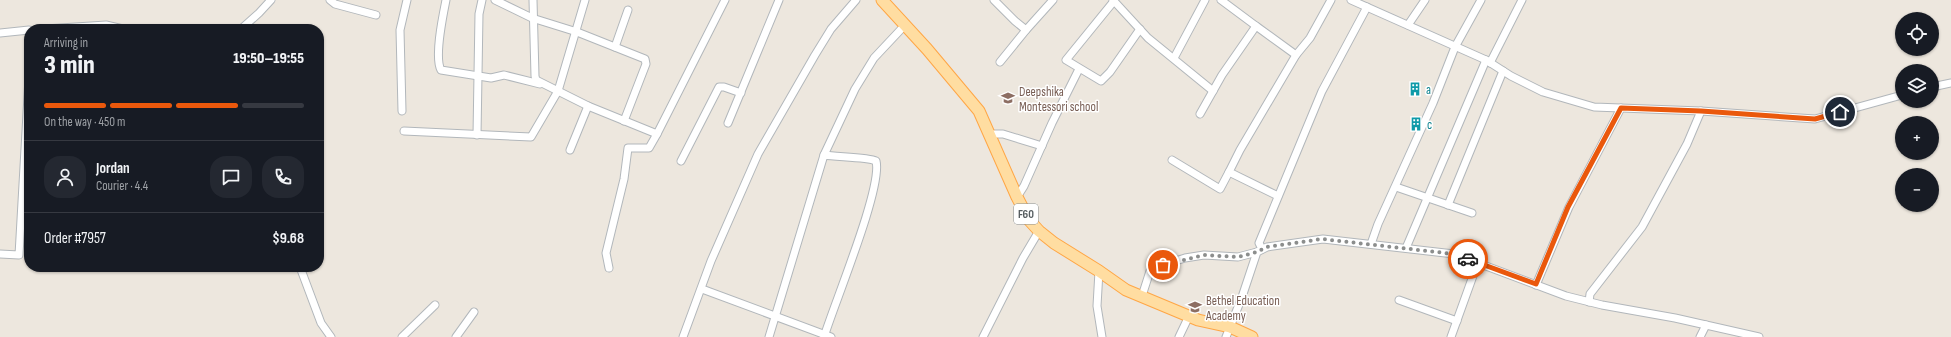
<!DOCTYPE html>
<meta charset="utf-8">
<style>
body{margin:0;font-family:"Sofia Sans Condensed",sans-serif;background:#242831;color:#f1f3f6;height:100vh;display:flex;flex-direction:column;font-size:15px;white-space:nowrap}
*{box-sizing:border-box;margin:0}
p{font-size:13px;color:#9ea1a6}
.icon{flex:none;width:22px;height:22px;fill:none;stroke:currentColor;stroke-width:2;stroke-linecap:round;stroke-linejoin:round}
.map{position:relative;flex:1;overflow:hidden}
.details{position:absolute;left:24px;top:24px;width:300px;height:248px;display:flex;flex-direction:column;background:#171b24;border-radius:16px;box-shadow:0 1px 3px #0004}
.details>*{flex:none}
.buttons{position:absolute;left:1895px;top:12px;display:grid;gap:8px}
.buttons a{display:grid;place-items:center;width:44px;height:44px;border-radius:50%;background:#171b24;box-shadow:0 1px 3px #0004;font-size:20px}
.pin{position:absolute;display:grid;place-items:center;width:34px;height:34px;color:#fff;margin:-17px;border:2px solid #fff;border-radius:50%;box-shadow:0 1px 4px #0007}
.courier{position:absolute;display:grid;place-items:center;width:40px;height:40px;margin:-20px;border:3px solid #ea580c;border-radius:50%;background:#fff;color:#222;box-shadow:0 1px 5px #0007}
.overview em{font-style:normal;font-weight:800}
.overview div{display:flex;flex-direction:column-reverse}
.overview{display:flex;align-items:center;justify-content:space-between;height:68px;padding:0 20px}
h1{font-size:26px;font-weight:800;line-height:30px}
.bar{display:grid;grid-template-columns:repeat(4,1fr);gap:6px 4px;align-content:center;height:48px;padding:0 20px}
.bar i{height:5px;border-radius:3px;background:#363941}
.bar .current{background:#ea580c}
.bar p{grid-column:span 4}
.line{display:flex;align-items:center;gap:10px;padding:0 20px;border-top:1px solid #363941}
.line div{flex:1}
.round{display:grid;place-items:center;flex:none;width:42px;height:42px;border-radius:16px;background:#242831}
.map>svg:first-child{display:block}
</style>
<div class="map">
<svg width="1951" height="337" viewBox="0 0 1951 337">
<rect width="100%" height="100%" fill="#ede7de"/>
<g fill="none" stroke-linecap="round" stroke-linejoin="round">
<!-- street casing -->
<g stroke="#b2b7bb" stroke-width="9">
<g id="street">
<polyline points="330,0 335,4 376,15"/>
<path d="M446 0C443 15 434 57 441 70L491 78 504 75 540 84"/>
<polyline points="495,0 532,18 577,32 645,59 646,64 624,121"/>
<polyline points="533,0 535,76 536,80 588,106 657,134 725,0"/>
<polyline points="994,0 1015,21 1026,30 1053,0"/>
<polyline points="1113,0 1148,38 1213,91"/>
<polyline points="1221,0 1256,26"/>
<polyline points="1351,0 1486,60 1511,76 1543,92 1594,107 1701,111 1815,119 1902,95"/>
<polyline points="1114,1 1066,60 1101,81 1110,72 1140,29"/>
<polyline points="1408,25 1425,0"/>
<polyline points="45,29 106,25 123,29"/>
<polyline points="241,29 259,13 271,0"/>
<polyline points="0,33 29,30"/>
<polyline points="615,47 628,10"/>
<polyline points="1296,55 1310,38 1331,0"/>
<polyline points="1174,58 1205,0"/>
<polyline points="1000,62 1026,30"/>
<polyline points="1490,63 1522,0"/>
<polyline points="1932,87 1951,83"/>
<polyline points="402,111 400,30 407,0"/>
<polyline points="1200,114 1222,75 1256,26 1296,55 1240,150 1229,172 1278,196"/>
<polyline points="728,123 779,0"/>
<polyline points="404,131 531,137 558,91 585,0"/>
<polyline points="990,134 1003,134 1042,146"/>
<polyline points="477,135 479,14 482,0"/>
<polyline points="570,150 588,106"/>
<path d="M824 155C836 157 868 157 876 161 883 187 834 304 824 337"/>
<polyline points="1172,160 1220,189 1229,172"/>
<polyline points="681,161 719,87 724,87 741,93"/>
<polyline points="1396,187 1472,213"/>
<polyline points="1017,197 1024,186 1052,123 1079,69"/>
<polyline points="1448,205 1503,71"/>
<polyline points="1371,244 1378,224 1433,103 1455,47 1481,0"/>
<polyline points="1406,248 1486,60"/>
<polyline points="1262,249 1259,243 1322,91 1367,7"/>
<polyline points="0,254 19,255 29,78"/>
<polyline points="300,267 321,323 331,337"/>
<polyline points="609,268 606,253 624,179 628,148 649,148 657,134"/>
<polyline points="1099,271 1097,306 1102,337"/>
<polyline points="1536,285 1569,207 1621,108"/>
<polyline points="702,289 831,337"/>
<polyline points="1142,296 1150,271 1163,265 1185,258 1204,255 1238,257 1257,252"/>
<polyline points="1399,300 1457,321"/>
<polyline points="1589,302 1590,294 1642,227 1687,144 1701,111"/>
<polyline points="402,337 435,305"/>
<polyline points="456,337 474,312"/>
<polyline points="683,337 711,261 758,154 815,55 831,29 856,0"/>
<polyline points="769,337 824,155 855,89 874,58 905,25"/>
<polyline points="983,337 1023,258 1039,231"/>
<polyline points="1179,337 1189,316"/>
<polyline points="1226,337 1242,297 1257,252 1267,247 1323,239 1454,254 1566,296 1602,305 1675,318 1759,337"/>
<polyline points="1451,337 1478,262"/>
<polyline points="1700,337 1706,325"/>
</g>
</g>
<!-- primary casing -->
<g stroke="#ffa645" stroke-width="13">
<polyline id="primary" points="882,0 927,49 979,111 1017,197 1029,220 1039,231 1054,243 1099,271 1126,290 1198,320 1230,327 1252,337"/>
</g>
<!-- street -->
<use href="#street" stroke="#fff" stroke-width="7"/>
<!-- primary -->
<use href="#primary" stroke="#ffdda1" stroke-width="11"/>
</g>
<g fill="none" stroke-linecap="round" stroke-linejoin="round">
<!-- done -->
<polyline stroke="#8c8e8d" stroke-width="4" stroke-dasharray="0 7.2" points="1163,265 1204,255 1238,257 1257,252 1267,247 1322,239 1454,254 1468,259"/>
<!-- route -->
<polyline stroke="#ea580c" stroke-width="5" points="1468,259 1536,284 1568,207 1621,108 1701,111 1815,119 1840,112"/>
</g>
<!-- icons -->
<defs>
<g id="building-bare" transform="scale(1.08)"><path d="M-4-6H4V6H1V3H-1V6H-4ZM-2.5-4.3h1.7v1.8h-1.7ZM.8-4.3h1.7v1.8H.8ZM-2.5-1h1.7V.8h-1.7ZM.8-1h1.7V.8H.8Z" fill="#0f9aa8" stroke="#fff" stroke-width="2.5" paint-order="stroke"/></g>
<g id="school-bare" transform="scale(1.08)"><path d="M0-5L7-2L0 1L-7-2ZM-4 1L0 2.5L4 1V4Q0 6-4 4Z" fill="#8d6e63" stroke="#fff" stroke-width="2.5" paint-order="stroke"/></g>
</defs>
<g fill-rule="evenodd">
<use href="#building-bare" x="1415" y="89"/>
<use href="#school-bare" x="1008" y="98"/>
<use href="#building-bare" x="1416" y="124"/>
<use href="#school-bare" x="1195" y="307"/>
</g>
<g text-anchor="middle" stroke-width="3" stroke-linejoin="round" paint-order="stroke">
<!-- shield labels -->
<rect fill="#fff" stroke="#898e90" stroke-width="1" x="1014" y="204" width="24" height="20" rx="3"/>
<g font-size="12" font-weight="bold" fill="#575e61">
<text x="1026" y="218">F60</text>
</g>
<!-- culture labels -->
<g font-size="13" fill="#0d838f" stroke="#fff" text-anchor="start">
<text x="1426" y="94">a</text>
<text x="1427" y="129">c</text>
</g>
<!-- education labels -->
<g font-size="13" fill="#785e54" stroke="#fff" text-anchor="start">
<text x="1019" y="96">Deepshika<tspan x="1019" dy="15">Montessori school</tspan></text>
<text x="1206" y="305">Bethel Education<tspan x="1206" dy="15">Academy</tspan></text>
</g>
</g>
</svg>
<div class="buttons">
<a><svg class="icon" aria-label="locate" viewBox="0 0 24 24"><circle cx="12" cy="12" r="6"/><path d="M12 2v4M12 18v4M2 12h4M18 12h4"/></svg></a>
<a><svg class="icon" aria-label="layers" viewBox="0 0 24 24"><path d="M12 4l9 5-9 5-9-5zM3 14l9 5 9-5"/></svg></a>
<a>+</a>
<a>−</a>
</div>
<div class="pin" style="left:1163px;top:265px;background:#ea580c"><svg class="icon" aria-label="bag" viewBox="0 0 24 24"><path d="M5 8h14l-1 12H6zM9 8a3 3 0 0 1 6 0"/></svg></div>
<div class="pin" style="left:1840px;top:112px;background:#1f2937"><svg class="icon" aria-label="home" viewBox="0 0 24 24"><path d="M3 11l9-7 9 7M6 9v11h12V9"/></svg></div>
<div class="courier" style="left:1468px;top:259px"><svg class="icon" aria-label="car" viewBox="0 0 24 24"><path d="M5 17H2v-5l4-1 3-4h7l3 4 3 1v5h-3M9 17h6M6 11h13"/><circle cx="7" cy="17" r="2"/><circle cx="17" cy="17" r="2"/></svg></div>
<section class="details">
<div class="overview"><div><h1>3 min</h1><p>Arriving in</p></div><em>19:50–19:55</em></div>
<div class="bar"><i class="current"></i><i class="current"></i><i class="current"></i><i></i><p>On the way · 450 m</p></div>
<div class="line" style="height:72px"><a class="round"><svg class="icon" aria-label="person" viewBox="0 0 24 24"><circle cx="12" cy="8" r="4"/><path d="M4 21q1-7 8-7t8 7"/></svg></a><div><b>Jordan</b><p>Courier · 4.4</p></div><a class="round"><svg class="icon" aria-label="chat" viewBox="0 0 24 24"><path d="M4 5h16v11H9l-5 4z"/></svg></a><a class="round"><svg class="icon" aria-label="phone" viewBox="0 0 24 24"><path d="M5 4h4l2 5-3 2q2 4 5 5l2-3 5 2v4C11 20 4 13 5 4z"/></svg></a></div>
<div class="line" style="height:52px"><div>Order #7957</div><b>$9.68</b></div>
</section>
</div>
